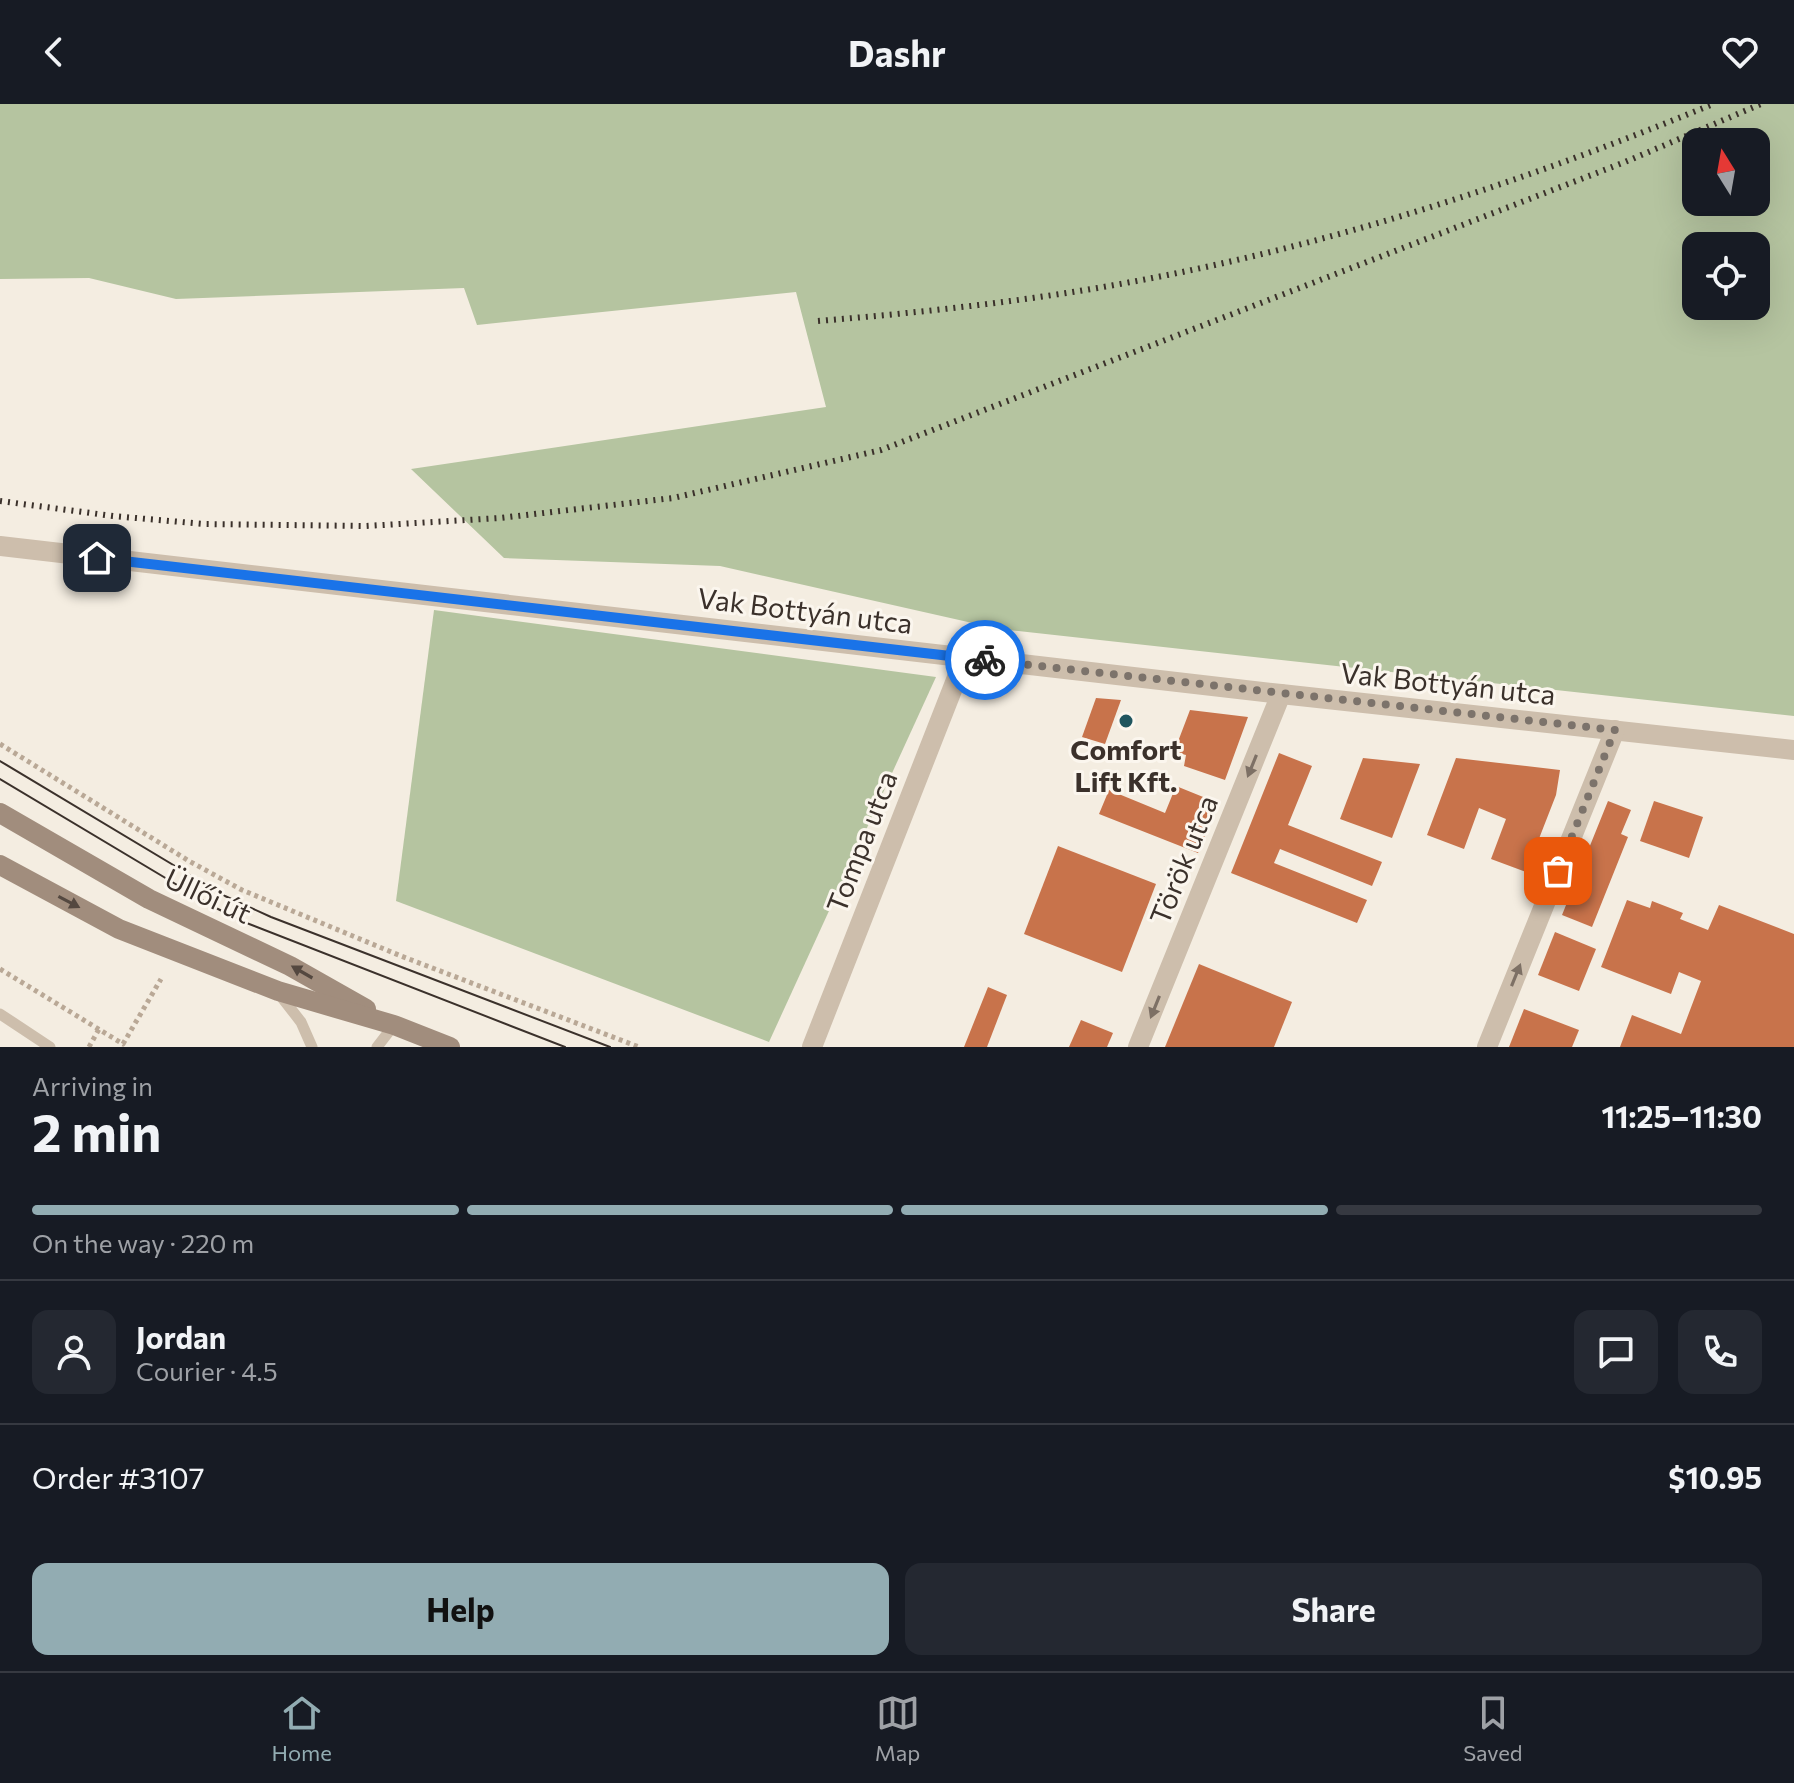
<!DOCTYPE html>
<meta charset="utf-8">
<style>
body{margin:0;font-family:Commissioner,sans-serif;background:#242831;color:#f1f3f6;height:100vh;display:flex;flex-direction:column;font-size:30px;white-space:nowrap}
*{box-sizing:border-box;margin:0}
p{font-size:26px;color:#9ea1a6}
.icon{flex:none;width:44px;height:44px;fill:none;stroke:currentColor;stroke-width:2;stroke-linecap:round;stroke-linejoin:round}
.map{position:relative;height:943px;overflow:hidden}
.sheet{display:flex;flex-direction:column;background:#171b24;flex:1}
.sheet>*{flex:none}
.needle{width:52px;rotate:349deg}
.fabs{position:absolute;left:1682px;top:24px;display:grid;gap:16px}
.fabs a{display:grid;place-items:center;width:88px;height:88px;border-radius:16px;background:#171b24;box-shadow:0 8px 32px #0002;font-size:40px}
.pin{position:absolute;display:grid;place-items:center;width:68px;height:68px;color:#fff;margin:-34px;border-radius:16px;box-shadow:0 4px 12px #0006}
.courier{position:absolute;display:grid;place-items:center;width:80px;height:80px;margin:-40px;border:6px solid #1a73e8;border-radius:50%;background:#fff;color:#222;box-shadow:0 2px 10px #0007}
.headline em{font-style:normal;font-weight:700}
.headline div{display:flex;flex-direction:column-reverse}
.headline{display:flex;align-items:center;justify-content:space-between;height:136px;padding:0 32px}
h1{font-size:52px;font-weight:700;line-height:60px}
.bar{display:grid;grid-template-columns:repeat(4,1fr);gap:12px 8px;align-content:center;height:96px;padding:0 32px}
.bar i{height:10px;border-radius:6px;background:#363941}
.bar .on{background:#92acb2}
.bar p{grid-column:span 4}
.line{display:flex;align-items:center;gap:20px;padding:0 32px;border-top:2px solid #363941}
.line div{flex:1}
.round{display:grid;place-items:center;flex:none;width:84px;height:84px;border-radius:16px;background:#242831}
.button{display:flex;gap:16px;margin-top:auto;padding:16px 32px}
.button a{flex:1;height:92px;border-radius:16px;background:#92acb2;color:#111;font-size:32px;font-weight:700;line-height:92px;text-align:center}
.button a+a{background:#242831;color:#f1f3f6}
header{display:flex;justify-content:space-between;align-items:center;height:104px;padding:0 32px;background:#171b24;font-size:36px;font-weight:700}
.menu{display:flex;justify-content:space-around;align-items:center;height:112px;border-top:2px solid #363941;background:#171b24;font-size:22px;color:#9ea1a6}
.menu a{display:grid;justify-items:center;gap:4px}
.menu .on{color:#92acb2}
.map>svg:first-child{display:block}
</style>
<header><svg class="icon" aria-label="back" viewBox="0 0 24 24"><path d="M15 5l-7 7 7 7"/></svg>Dashr<svg class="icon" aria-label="heart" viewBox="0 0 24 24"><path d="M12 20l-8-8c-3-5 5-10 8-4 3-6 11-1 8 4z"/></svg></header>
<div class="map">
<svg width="1794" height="943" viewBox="0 0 1794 943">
<rect width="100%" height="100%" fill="#f4ede1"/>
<!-- green -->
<g fill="#b5c4a0" fill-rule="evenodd">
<path d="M0 0H1794V612L999 525 720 462 504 454 411 365 826 303 796 188 477 221 464 184 176 195 89 174 0 175ZM1696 38H1756V98H1696ZM1696 142H1756V202H1696Z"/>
<polygon points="434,506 936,573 769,938 396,797"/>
</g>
<!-- building -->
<g fill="#c8734b">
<polygon points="1096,594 1121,596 1105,640 1082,633"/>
<polygon points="1190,606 1248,613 1225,676 1184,662 1186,651 1174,648"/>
<polygon points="1279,649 1312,662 1288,721 1382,758 1372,782 1280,745 1274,759 1367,796 1357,819 1231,769"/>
<polygon points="1363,654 1420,660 1392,734 1340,715"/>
<polygon points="1456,654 1560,666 1556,691 1526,768 1491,755 1506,715 1479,704 1464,745 1427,731"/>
<polygon points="1176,682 1218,699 1198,749 1099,710 1109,686 1165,709"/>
<polygon points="1608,697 1631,706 1621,730 1628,733 1592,823 1562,811"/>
<polygon points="1654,697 1703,713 1689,754 1640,737"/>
<polygon points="1058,742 1156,780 1122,868 1024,830"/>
<polygon points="1627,796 1650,804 1652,797 1683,809 1680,815 1708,826 1719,801 1794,830 1794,943 1620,943 1632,911 1681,930 1701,877 1679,868 1671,890 1601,863"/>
<polygon points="1555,828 1596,845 1579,887 1538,871"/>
<polygon points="1199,860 1292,898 1274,943 1165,943"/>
<polygon points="988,883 1007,891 987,943 964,943"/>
<polygon points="1524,905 1579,926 1572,943 1509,943"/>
<polygon points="1081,916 1113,929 1107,943 1069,943"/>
</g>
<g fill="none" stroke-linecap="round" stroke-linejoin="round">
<!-- path -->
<g stroke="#b9a896" stroke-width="5" stroke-dasharray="4 4" stroke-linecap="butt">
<polyline points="0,640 189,757 242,786 401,852 639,943"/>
<polyline points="0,865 123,940 161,875"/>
<polyline points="89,943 99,925"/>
</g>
<!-- service -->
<g stroke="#cdbeac" stroke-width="11">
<polyline points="280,891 301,918 312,943"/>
<polyline points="0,910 50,943"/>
<polyline points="377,943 394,921"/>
</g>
<!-- minor -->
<g stroke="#cdbeac" stroke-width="20">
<polyline points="0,442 1281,590 1794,646"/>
<polyline points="812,943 965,553"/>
<polyline points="1138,943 1281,590"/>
<polyline points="1487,943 1615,626"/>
</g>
<!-- secondary -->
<g stroke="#a18d7d" stroke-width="20">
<polyline points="0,709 149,795 290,862 366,905"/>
<polyline points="0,761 119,825 278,887 394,921 450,943"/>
</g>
<!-- tram -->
<g stroke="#3b312b" stroke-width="2">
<polyline points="0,657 225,792 271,813 610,943"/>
<polyline points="0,675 214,803 244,818 565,943"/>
</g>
<!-- rail -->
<g stroke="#3b312b" stroke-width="6" stroke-dasharray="2 6" stroke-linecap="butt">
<path d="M818 217C928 208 1038 196 1147 175 1341 138 1531 75 1713 0"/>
<polyline points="0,397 113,412 204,420 366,422 500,414 673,394 881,346 1625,58 1761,0"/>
</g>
</g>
<!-- one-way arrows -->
<defs><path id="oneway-solid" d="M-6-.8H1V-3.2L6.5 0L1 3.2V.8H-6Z" transform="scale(2)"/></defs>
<g fill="#7d7065">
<use href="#oneway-solid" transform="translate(1252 662) rotate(112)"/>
<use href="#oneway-solid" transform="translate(1516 871) rotate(-68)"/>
<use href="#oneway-solid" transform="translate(1155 903) rotate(112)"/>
</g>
<g fill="#544840">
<use href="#oneway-solid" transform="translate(69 798) rotate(28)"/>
<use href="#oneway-solid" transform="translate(302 868) rotate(-150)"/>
</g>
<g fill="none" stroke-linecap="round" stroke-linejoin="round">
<!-- done -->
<polyline stroke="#7c736b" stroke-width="8" stroke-dasharray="0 14.4" points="985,556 1615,626 1558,767"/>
<!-- route -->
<polyline stroke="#1a73e8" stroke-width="10" points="97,454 985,556"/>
</g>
<!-- markers -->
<circle fill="#1f555e" stroke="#fbf6ee" stroke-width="3" cx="1126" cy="617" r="8"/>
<g text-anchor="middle" stroke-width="6" stroke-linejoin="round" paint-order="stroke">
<!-- street labels -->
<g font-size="28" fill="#3b312b" stroke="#fbf6ee">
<text transform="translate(805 507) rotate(7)" y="10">Vak Bottyán utca</text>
<text transform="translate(1448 580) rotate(6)" y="10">Vak Bottyán utca</text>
<text transform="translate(862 738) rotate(-69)" y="10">Tompa utca</text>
<text transform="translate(1184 756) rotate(-68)" y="10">Török utca</text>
<text transform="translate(208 792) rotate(25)" y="10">Üllői út</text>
</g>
<!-- poi labels -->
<g font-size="28" font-weight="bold" fill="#3b312b" stroke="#fbf6ee">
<text x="1126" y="656">Comfort<tspan x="1126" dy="32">Lift Kft.</tspan></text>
</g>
</g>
</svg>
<div class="fabs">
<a><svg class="needle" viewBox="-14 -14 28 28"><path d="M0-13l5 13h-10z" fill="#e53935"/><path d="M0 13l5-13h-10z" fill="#9ea1a6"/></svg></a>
<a><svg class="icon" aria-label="locate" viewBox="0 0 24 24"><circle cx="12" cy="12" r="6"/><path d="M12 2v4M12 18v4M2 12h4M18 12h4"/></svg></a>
</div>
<div class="pin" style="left:1558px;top:767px;background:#ea580c"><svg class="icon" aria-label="bag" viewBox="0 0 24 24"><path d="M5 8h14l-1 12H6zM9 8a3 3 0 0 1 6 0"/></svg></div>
<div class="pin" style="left:97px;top:454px;background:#1f2937"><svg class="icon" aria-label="home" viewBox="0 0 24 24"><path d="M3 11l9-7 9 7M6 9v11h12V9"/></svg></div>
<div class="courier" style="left:985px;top:556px"><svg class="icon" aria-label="bike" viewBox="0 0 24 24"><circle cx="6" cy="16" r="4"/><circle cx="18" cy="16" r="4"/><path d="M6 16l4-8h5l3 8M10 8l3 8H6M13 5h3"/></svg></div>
</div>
<section class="sheet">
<div class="headline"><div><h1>2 min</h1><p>Arriving in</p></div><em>11:25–11:30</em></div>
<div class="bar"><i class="on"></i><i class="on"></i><i class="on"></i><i></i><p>On the way · 220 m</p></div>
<div class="line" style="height:144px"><a class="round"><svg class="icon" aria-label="person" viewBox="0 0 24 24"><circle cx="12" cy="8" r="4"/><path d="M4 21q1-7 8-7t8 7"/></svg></a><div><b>Jordan</b><p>Courier · 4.5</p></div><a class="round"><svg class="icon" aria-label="chat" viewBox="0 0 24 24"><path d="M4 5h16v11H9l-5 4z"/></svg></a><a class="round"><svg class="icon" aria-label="phone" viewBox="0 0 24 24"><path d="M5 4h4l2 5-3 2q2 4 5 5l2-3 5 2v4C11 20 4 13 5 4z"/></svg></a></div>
<div class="line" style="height:104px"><div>Order #3107</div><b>$10.95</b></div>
<div class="button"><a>Help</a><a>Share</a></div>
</section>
<nav class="menu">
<a class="on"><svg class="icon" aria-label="home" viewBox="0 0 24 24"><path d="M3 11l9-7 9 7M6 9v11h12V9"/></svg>Home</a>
<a><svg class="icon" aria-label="map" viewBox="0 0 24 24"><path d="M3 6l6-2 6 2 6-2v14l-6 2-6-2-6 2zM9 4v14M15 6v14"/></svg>Map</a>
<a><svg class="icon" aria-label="saved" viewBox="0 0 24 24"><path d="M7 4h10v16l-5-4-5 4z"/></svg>Saved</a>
</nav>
